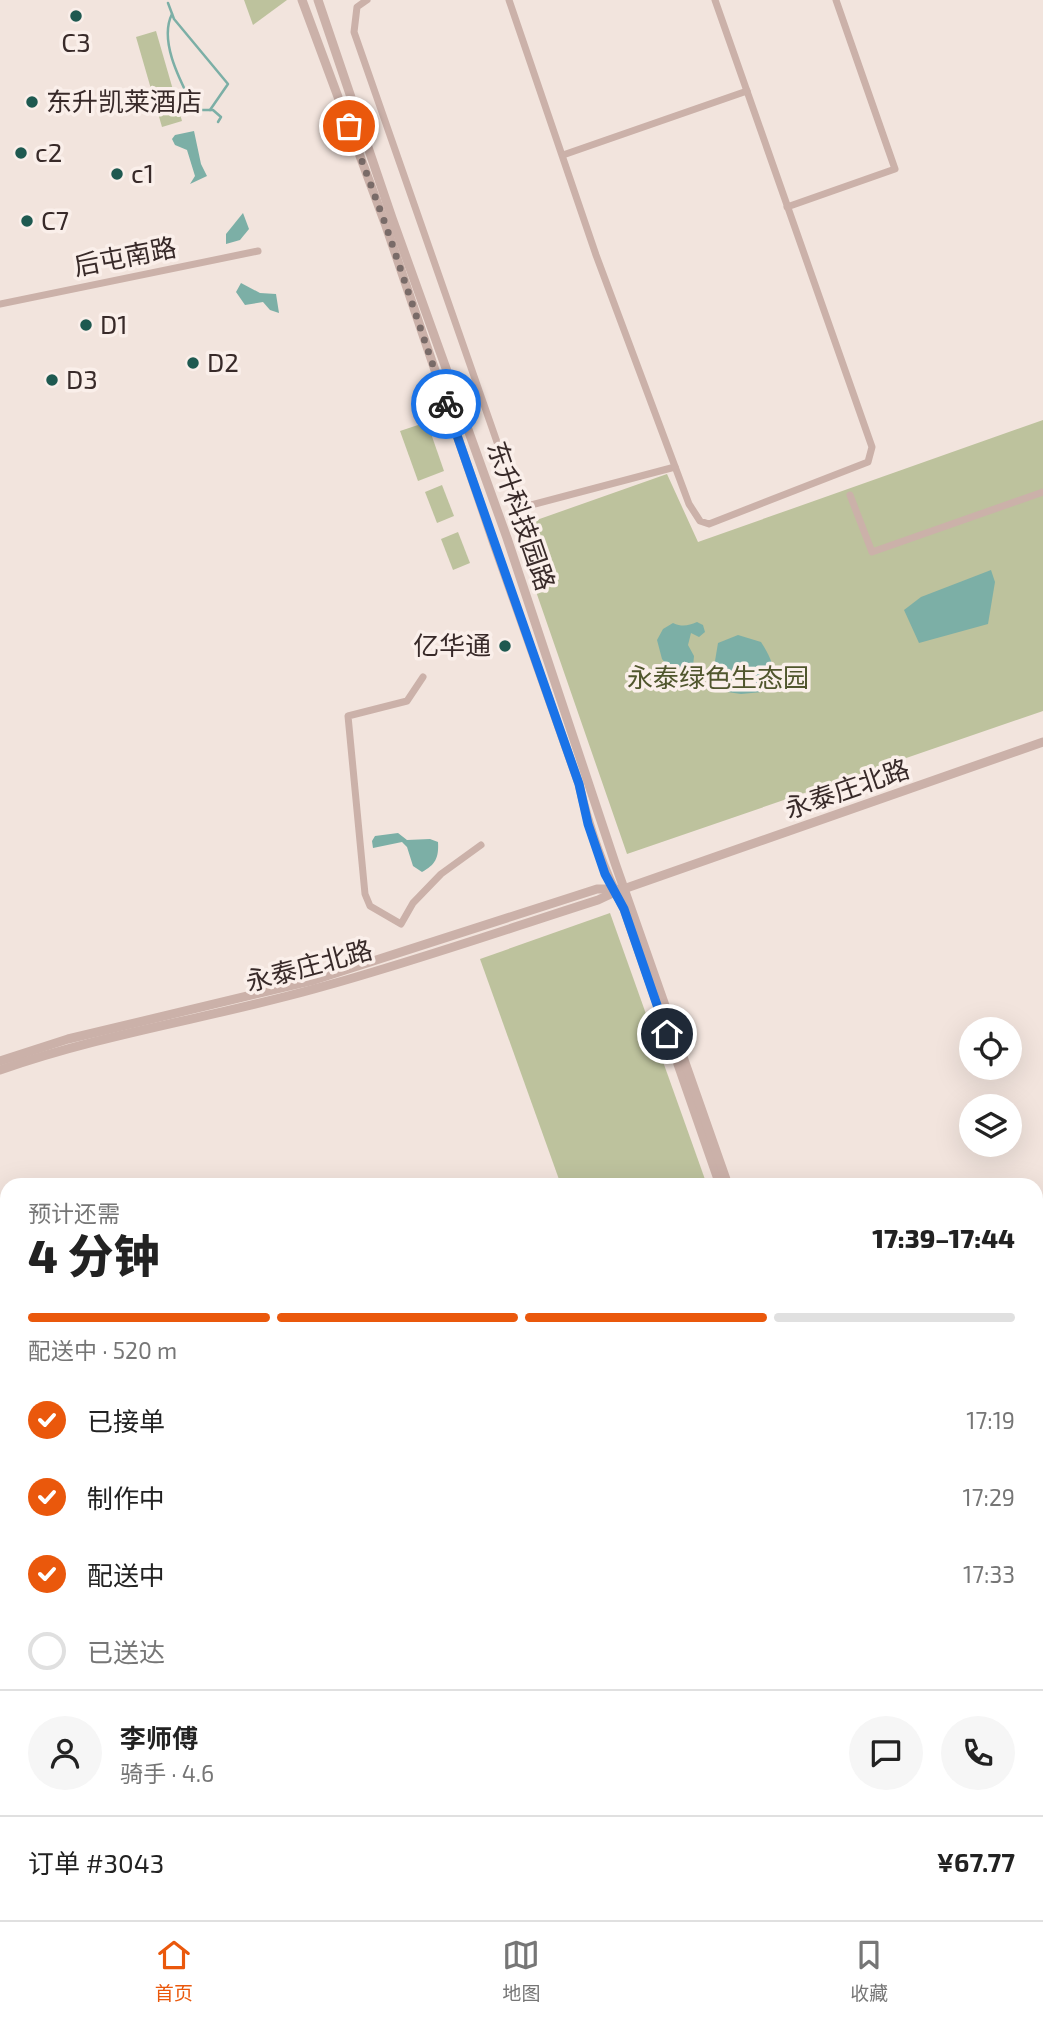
<!DOCTYPE html>
<html lang="zh">
<meta charset="utf-8">
<style>
body{margin:0;font-family:"Exo 2","Noto Sans SC",sans-serif;background:#f6f6f6;color:#222;height:100vh;display:flex;flex-direction:column;font-size:26px;white-space:nowrap}
*{box-sizing:border-box;margin:0}
p{font-size:23px;color:#767676}
.icon{flex:none;width:38px;height:38px;fill:none;stroke:currentColor;stroke-width:2;stroke-linecap:round;stroke-linejoin:round}
.map{position:relative;flex:1;overflow:hidden}
.sheet{position:absolute;left:0px;top:1178px;width:1043px;height:744px;display:flex;flex-direction:column;background:#fff;border-radius:21px 21px 0 0;box-shadow:0 7px 28px #0002}
.sheet>*{flex:none}
.controls{position:absolute;left:959px;top:1017px;display:grid;gap:14px}
.controls a{display:grid;place-items:center;width:63px;height:63px;border-radius:50%;background:#fff;box-shadow:0 7px 28px #0002;font-size:35px}
.pin{position:absolute;display:grid;place-items:center;width:60px;height:60px;color:#fff;margin:-30px;border:4px solid #fff;border-radius:50%;box-shadow:0 2px 7px #0007}
.courier{position:absolute;display:grid;place-items:center;width:70px;height:70px;margin:-35px;border:5px solid #1a73e8;border-radius:50%;background:#fff;color:#222;box-shadow:0 2px 9px #0007}
.headline em{font-style:normal;font-weight:800}
.headline div{display:flex;flex-direction:column-reverse}
.headline{display:flex;align-items:center;justify-content:space-between;height:119px;padding:0 28px}
h1{font-size:46px;font-weight:800;line-height:52px}
.bar{display:grid;grid-template-columns:repeat(4,1fr);gap:10px 7px;align-content:center;height:84px;padding:0 28px}
.bar i{height:9px;border-radius:5px;background:#e0e0e0}
.bar .active{background:#ea580c}
.bar p{grid-column:span 4}
.line{display:flex;align-items:center;gap:18px;padding:0 28px;border-top:2px solid #e0e0e0}
.line div{flex:1}
.round{display:grid;place-items:center;flex:none;width:74px;height:74px;border-radius:37px;background:#f6f6f6}
ol{padding:0 28px;list-style:none}
li{display:flex;align-items:center;gap:21px;height:77px}
li p{margin-inline-start:auto}
li .icon{padding:7px;border-radius:50%;background:#ea580c;color:#fff;stroke-width:4}
li:last-child{color:#767676}
li i{width:38px;height:38px;border:4px solid #e0e0e0;border-radius:50%}
.dock{display:flex;justify-content:space-around;align-items:center;height:98px;border-top:2px solid #e0e0e0;background:#fff;font-size:19px;color:#767676}
.dock a{display:grid;justify-items:center;gap:4px}
.dock .active{color:#ea580c}
.map>svg:first-child{display:block}
</style>
<div class="map">
<svg width="1043" height="1920" viewBox="0 0 1043 1920">
<rect width="100%" height="100%" fill="#f2e4dd"/>
<!-- green -->
<g fill="#bdc29d">
<polygon points="244,0 287,0 253,25"/>
<polygon points="156,31 182,121 162,127 136,37"/>
<polygon points="1043,420 1043,711 627,854 514,528 667,474 698,542"/>
<polygon points="427,422 444,471 418,481 400,431"/>
<polygon points="442,485 454,516 437,523 425,492"/>
<polygon points="458,532 470,563 453,570 441,539"/>
<polygon points="610,913 707,1185 561,1185 480,959"/>
</g>
<!-- water -->
<g fill="#7cafa6">
<polygon points="194,131 201,164 207,176 190,184 195,176 187,150 175,145 172,139 175,135"/>
<polygon points="243,213 249,229 240,240 226,244 226,234"/>
<polygon points="241,283 260,293 276,294 279,313 270,310 263,302 245,305 236,292"/>
<polygon points="991,570 995,582 988,624 919,643 904,610 921,597"/>
<path d="M697 622 703 625 705 632 699 637 691 633 688 645 694 656 693 667 672 671 662 659 657 640 663 629 673 623C682 627 688 626 697 622Z"/>
<path d="M738 635 761 642C774 663 777 670 762 692L741 694 721 691 715 661 718 643Z"/>
<path d="M398 833 407 840 430 839 438 842C439 858 435 865 422 872L413 866 407 847 402 842 373 848 372 841 375 836Z"/>
</g>
<g fill="none" stroke-linecap="round" stroke-linejoin="round">
<!-- stream -->
<g stroke="#7cafa6" stroke-width="2.5">
<polyline points="168,3 174,19 228,84 210,110"/>
<path d="M172 14C158 42 182 84 195 110H213L221 117 218 122"/>
</g>
<!-- minor -->
<g stroke="#cbb1a9" stroke-width="7">
<polyline points="367,0 357,7 354,32 520,508 675,467"/>
<polyline points="509,0 596,255 689,504 700,521 709,524 868,462 872,447 715,0"/>
<polyline points="563,155 747,91"/>
<polyline points="787,207 895,169 836,0"/>
<polyline points="0,304 258,251"/>
<polyline points="850,495 872,552 1043,492"/>
<polyline points="423,677 407,701 348,716 365,894 370,906 401,924 413,903 441,874 481,845"/>
<polyline points="0,1320 7,1335"/>
<polyline points="0,1353 7,1350"/>
<polyline points="0,1465 7,1483"/>
<polyline points="1036,1516 1043,1549"/>
<polyline points="1043,1566 1041,1580 1043,1587"/>
<polyline points="0,1649 7,1646"/>
<polyline points="488,1914 489,1920"/>
</g>
<!-- tertiary -->
<g stroke="#cbb1a9" stroke-width="9">
<path d="M302 0 386 226 493 541 579 784C589 829 603 869 624 909L720 1185"/>
<polyline points="318,0 392,218 507,538 615,863 728,1185"/>
<polyline points="0,1061 68,1039 314,980 597,889 616,889"/>
<path d="M0 1070C102 1034 210 1018 314 989 410 963 504 930 598 900L615 892 1043 742"/>
<polyline points="1036,1319 1043,1317"/>
<polyline points="1036,1330 1043,1327"/>
<polyline points="981,1914 983,1920"/>
</g>
<!-- secondary -->
<g stroke="#9e7f7a" stroke-width="10">
<polyline points="0,1712 7,1730"/>
<polyline points="0,1753 7,1771"/>
<polyline points="1036,1886 1043,1884"/>
<polyline points="63,1914 65,1920"/>
<polyline points="79,1914 81,1920"/>
<polyline points="906,1920 929,1914"/>
</g>
</g>
<g fill="none" stroke-linecap="round" stroke-linejoin="round">
<!-- done -->
<polyline stroke="#796b68" stroke-width="7" stroke-dasharray="0 12.6" points="349,126 386,226 446,404"/>
<!-- route -->
<polyline stroke="#1a73e8" stroke-width="9" points="446,404 579,784 588,824 605,874 624,909 667,1034"/>
</g>
<!-- markers -->
<g fill="#1e5950" stroke="#faefea" stroke-width="2.5">
<circle cx="76" cy="16" r="7"/>
<circle cx="32" cy="102" r="7"/>
<circle cx="21" cy="153" r="7"/>
<circle cx="117" cy="174" r="7"/>
<circle cx="27" cy="221" r="7"/>
<circle cx="86" cy="325" r="7"/>
<circle cx="193" cy="363" r="7"/>
<circle cx="52" cy="380" r="7"/>
<circle cx="505" cy="646" r="7"/>
</g>
<g text-anchor="middle" stroke-width="7" stroke-linejoin="round" paint-order="stroke">
<!-- poi labels -->
<g font-size="26" fill="#382a29" stroke="#faefea" text-anchor="start">
<text x="76" y="52" text-anchor="middle">C3</text>
<text x="46" y="111">东升凯莱酒店</text>
<text x="35" y="162">c2</text>
<text x="131" y="183">c1</text>
<text x="41" y="230">C7</text>
<text x="100" y="334">D1</text>
<text x="207" y="372">D2</text>
<text x="66" y="389">D3</text>
<text x="491" y="655" text-anchor="end">亿华通</text>
</g>
<!-- street labels -->
<g font-size="26" fill="#382a29" stroke="#faefea">
<text transform="translate(125 257) rotate(-11)" y="9">后屯南路</text>
<text transform="translate(521 516) rotate(71)" y="9">东升科技园路</text>
<text transform="translate(847 789) rotate(-19)" y="9">永泰庄北路</text>
<text transform="translate(309 966) rotate(-15)" y="9">永泰庄北路</text>
</g>
<!-- park labels -->
<g font-size="26" fill="#50562d" stroke="#faefea">
<text x="718" y="687">永泰绿色生态园</text>
</g>
</g>
</svg>
<div class="controls">
<a><svg class="icon" aria-label="locate" viewBox="0 0 24 24"><circle cx="12" cy="12" r="6"/><path d="M12 2v4M12 18v4M2 12h4M18 12h4"/></svg></a>
<a><svg class="icon" aria-label="layers" viewBox="0 0 24 24"><path d="M12 4l9 5-9 5-9-5zM3 14l9 5 9-5"/></svg></a>
</div>
<div class="pin" style="left:349px;top:126px;background:#ea580c"><svg class="icon" aria-label="bag" viewBox="0 0 24 24"><path d="M5 8h14l-1 12H6zM9 8a3 3 0 0 1 6 0"/></svg></div>
<div class="pin" style="left:667px;top:1034px;background:#1f2937"><svg class="icon" aria-label="home" viewBox="0 0 24 24"><path d="M3 11l9-7 9 7M6 9v11h12V9"/></svg></div>
<div class="courier" style="left:446px;top:404px"><svg class="icon" aria-label="bike" viewBox="0 0 24 24"><circle cx="6" cy="16" r="4"/><circle cx="18" cy="16" r="4"/><path d="M6 16l4-8h5l3 8M10 8l3 8H6M13 5h3"/></svg></div>
<section class="sheet">
<div class="headline"><div><h1>4 分钟</h1><p>预计还需</p></div><em>17:39–17:44</em></div>
<div class="bar"><i class="active"></i><i class="active"></i><i class="active"></i><i></i><p>配送中 · 520 m</p></div>
<ol>
<li><svg class="icon" aria-label="check" viewBox="0 0 24 24"><path d="M5 12l5 5 9-10"/></svg>已接单<p>17:19</p></li>
<li><svg class="icon" aria-label="check" viewBox="0 0 24 24"><path d="M5 12l5 5 9-10"/></svg>制作中<p>17:29</p></li>
<li><svg class="icon" aria-label="check" viewBox="0 0 24 24"><path d="M5 12l5 5 9-10"/></svg>配送中<p>17:33</p></li>
<li><i></i>已送达</li>
</ol>
<div class="line" style="height:126px"><a class="round"><svg class="icon" aria-label="person" viewBox="0 0 24 24"><circle cx="12" cy="8" r="4"/><path d="M4 21q1-7 8-7t8 7"/></svg></a><div><b>李师傅</b><p>骑手 · 4.6</p></div><a class="round"><svg class="icon" aria-label="chat" viewBox="0 0 24 24"><path d="M4 5h16v11H9l-5 4z"/></svg></a><a class="round"><svg class="icon" aria-label="phone" viewBox="0 0 24 24"><path d="M5 4h4l2 5-3 2q2 4 5 5l2-3 5 2v4C11 20 4 13 5 4z"/></svg></a></div>
<div class="line" style="height:91px"><div>订单 #3043</div><b>¥67.77</b></div>
</section>
</div>
<nav class="dock">
<a class="active"><svg class="icon" aria-label="home" viewBox="0 0 24 24"><path d="M3 11l9-7 9 7M6 9v11h12V9"/></svg>首页</a>
<a><svg class="icon" aria-label="map" viewBox="0 0 24 24"><path d="M3 6l6-2 6 2 6-2v14l-6 2-6-2-6 2zM9 4v14M15 6v14"/></svg>地图</a>
<a><svg class="icon" aria-label="saved" viewBox="0 0 24 24"><path d="M7 4h10v16l-5-4-5 4z"/></svg>收藏</a>
</nav>
